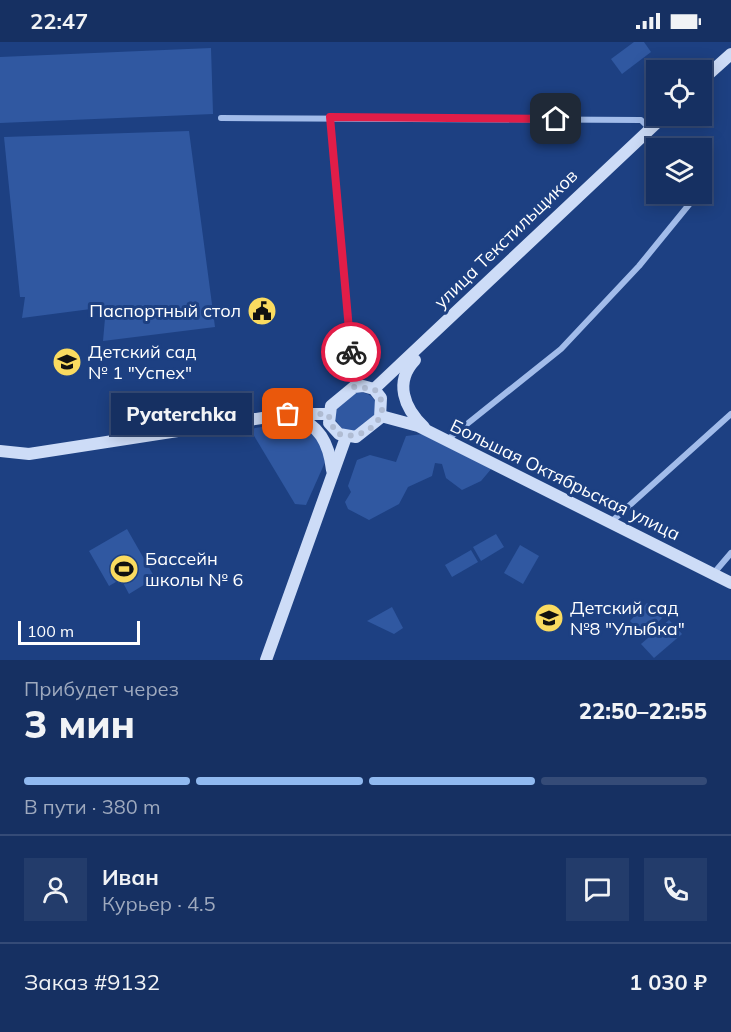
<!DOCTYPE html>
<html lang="ru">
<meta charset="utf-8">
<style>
body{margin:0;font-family:Mulish,sans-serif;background:#233c6b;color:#f1f3f6;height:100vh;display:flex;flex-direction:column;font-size:22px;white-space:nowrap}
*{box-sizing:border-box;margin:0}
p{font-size:20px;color:#9ea9be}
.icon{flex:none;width:33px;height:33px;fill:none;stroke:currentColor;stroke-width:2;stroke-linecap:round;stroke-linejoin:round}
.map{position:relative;height:618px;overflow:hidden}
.details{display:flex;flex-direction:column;background:#163062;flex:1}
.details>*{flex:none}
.fabs{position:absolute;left:646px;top:18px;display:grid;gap:12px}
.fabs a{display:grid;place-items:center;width:66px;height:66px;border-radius:0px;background:#163062;box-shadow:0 3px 15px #0003,0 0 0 2px #354b77;font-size:30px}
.scale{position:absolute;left:18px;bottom:15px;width:122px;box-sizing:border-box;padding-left:6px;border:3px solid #fff;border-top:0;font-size:16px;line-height:21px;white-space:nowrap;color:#fff;-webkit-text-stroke:4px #1d4082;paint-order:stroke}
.pin{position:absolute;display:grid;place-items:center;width:51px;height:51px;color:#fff;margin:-26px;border-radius:12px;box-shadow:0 3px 9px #0006}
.courier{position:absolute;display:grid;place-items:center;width:60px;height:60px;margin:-30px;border:4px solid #e11d48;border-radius:50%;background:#fff;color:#222;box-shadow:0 2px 8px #0007}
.bubble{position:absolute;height:42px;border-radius:0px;background:#163062;box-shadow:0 3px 15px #0003,0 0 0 2px #354b77;font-size:20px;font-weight:800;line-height:42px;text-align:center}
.overview em{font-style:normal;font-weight:800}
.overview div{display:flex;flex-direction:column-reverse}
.overview{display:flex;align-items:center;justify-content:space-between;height:102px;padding:0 24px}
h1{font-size:39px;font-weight:800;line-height:45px}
.bar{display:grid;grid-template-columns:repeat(4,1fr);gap:9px 6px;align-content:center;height:72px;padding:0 24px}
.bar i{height:8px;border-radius:4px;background:#354b77}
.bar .active{background:#90b9f0}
.bar p{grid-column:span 4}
.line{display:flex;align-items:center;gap:15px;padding:0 24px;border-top:2px solid #354b77}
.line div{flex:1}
.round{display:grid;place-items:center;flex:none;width:63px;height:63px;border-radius:0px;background:#233c6b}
.status{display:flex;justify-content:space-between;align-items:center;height:42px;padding:0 30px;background:#163062;direction:ltr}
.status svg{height:16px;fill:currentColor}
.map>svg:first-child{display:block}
</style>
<div class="status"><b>22:47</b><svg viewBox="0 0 49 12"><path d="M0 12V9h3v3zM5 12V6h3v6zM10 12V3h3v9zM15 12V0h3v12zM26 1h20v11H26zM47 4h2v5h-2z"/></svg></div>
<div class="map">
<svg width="731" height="618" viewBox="0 0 731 618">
<rect width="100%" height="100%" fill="#1d4082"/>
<!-- green -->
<g fill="#3058a1">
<polygon points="634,0 644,0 651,10 622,32 611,17"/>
<polygon points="211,6 213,72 0,81 0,15"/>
<polygon points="189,89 215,285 103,299 106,265 22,276 25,255 20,255 4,95"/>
<path d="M357 350C372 351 376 356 377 371L355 389H344L334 376 335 368Z"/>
<polygon points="298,379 320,397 326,418 306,463 295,462 250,387"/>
<polygon points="423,392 492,426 481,439 462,448 446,436 442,422 435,421 432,434 408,445 399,462 369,478 348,467 345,460 351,450 348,444 357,418 370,413 396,420 406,394"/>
<polygon points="127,487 155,536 129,552 121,537 109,544 89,509"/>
<polygon points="496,492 504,505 481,519 473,505"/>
<polygon points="520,503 539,514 523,542 504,531"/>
<polygon points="471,508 478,520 452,535 445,523"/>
<polygon points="647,561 662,576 645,594 630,579"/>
<polygon points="392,565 403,586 394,592 367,579"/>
<polygon points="669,578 682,592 654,616 641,602"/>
</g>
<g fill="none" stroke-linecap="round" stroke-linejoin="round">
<!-- street -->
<g stroke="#a2bcea" stroke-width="6">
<polyline points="330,75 354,345"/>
<polyline points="221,76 641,78 649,86"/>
<polyline points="447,398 561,307 639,224 696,154"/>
<polyline points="611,480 731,372"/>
<polyline points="714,531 731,511"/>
</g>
<!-- secondary -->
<g stroke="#cddcf7" stroke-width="12">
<polyline points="702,38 731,12"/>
<path d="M415 318C394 340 404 366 424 385"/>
<polygon points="363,344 374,347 381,356 380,376 356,395 339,392 329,381 331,364 354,345"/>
<polyline points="374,347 664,74"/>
<path d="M293 374C319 382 329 401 332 428"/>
<polyline points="381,374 418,384 731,541"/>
<polyline points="0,409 29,412 288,372 329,372"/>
<polyline points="266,618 346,395"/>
</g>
</g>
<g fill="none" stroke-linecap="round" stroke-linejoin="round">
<!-- done -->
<path stroke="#b0bcd3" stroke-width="6" stroke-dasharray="0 10.8" d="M288 372H328L335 390C361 404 399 373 374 347L354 345 351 310"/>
<!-- route -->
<polyline stroke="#e11d48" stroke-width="8" points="351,310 330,75 556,77"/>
</g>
<!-- icons -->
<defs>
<g id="civic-disc" transform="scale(1.5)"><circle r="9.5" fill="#fadb60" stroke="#1d4082"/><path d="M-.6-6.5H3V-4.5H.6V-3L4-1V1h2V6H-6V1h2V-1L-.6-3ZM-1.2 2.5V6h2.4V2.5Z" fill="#111"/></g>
<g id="school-disc" transform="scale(1.5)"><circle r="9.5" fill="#fadb60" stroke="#1d4082"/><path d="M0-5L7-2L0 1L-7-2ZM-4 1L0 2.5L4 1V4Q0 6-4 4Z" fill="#111"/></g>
<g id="stadium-disc" transform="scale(1.5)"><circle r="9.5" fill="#fadb60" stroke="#1d4082"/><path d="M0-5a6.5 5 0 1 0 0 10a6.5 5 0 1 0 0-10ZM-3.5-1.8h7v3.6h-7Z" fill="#111"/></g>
</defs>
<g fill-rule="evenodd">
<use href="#civic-disc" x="262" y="269"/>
<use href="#school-disc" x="67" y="320"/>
<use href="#stadium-disc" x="124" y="527"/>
<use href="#school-disc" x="549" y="576"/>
</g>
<g text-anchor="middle" stroke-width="6" stroke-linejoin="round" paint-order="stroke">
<!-- street labels -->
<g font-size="18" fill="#fff" stroke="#1d4082">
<text transform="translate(506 197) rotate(-44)" y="6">улица Текстильщиков</text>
<text transform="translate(565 438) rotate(26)" y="6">Большая Октябрьская улица</text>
</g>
<!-- poi labels -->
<g font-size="18" fill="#fff" stroke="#1d4082" text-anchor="start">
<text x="241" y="275" text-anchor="end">Паспортный стол</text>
<text x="88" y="316">Детский сад<tspan x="88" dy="21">№ 1 "Успех"</tspan></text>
<text x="145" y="523">Бассейн<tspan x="145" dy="21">школы № 6</tspan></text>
<text x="570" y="572">Детский сад<tspan x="570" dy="21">№8 "Улыбка"</tspan></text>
</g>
</g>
</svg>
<div class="fabs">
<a><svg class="icon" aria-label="locate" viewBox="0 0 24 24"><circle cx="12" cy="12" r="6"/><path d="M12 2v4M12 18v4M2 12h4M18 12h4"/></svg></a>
<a><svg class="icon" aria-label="layers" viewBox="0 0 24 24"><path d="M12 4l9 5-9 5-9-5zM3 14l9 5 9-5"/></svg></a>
</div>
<div class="scale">100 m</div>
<div class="pin" style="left:288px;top:372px;background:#ea580c"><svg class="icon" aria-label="bag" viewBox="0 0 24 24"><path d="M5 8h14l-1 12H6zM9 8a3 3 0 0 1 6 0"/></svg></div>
<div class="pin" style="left:556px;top:77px;background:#1f2937"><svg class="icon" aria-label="home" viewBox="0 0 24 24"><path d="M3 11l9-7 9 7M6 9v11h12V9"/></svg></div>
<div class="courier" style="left:351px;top:310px"><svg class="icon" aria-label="bike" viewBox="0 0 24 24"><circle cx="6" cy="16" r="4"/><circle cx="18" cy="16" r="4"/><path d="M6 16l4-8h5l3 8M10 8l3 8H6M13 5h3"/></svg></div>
<div class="bubble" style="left:111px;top:351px;width:141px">Pyaterchka</div>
</div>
<section class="details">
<div class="overview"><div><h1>3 мин</h1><p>Прибудет через</p></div><em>22:50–22:55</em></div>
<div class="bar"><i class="active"></i><i class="active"></i><i class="active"></i><i></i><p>В пути · 380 m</p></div>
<div class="line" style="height:108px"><a class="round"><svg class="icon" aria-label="person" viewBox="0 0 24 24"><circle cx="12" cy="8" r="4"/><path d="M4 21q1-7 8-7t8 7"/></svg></a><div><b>Иван</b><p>Курьер · 4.5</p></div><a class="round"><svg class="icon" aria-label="chat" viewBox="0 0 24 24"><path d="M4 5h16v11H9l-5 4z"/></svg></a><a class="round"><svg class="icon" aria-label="phone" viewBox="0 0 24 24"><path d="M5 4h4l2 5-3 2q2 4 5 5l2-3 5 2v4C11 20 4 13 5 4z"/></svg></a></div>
<div class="line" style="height:78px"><div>Заказ #9132</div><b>1 030 ₽</b></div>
</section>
